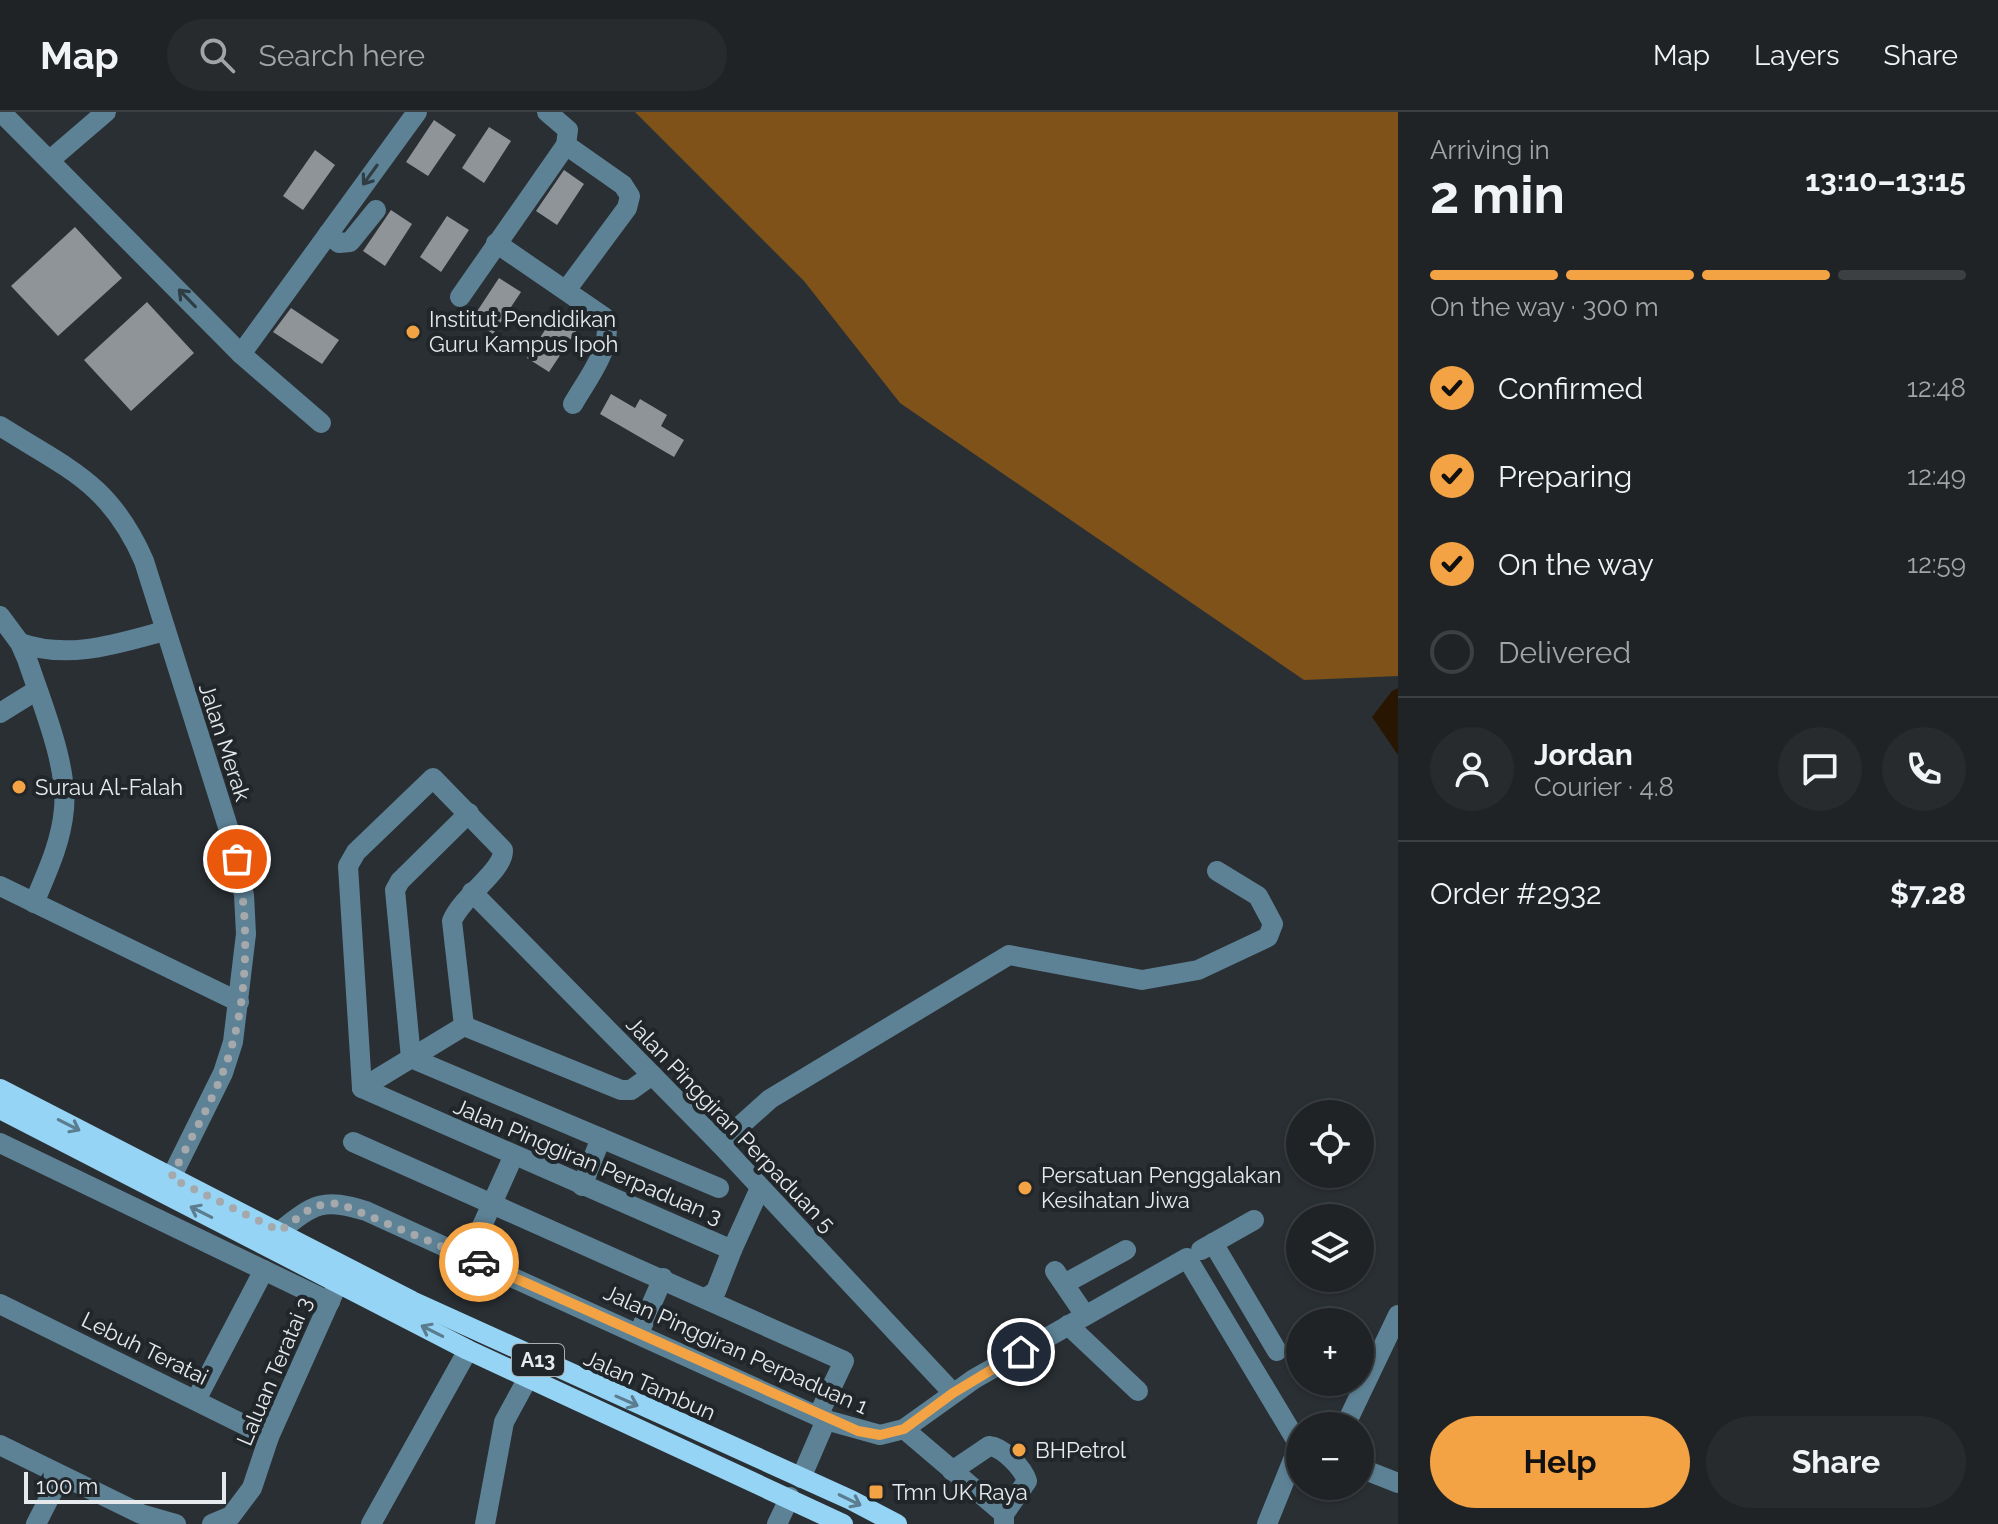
<!DOCTYPE html>
<meta charset="utf-8">
<style>
body{margin:0;font-family:Raleway,sans-serif;background:#282b2e;color:#f1f3f6;height:100vh;display:flex;flex-direction:column;font-size:30px;white-space:nowrap}
*{box-sizing:border-box;margin:0}
p{font-size:26px;color:#a2a4a7}
.icon{flex:none;width:44px;height:44px;fill:none;stroke:currentColor;stroke-width:2;stroke-linecap:round;stroke-linejoin:round}
.map{position:relative;flex:1;overflow:hidden}
.drawer{display:flex;flex-direction:column;background:#202326;width:600px}
.drawer>*{flex:none}
.tools{position:absolute;left:1286px;top:988px;display:grid;gap:16px}
.tools a{display:grid;place-items:center;width:88px;height:88px;border-radius:50%;background:#202326;box-shadow:0 2px 6px #0004,0 0 0 2px #3d4043;font-size:40px}
.scale{position:absolute;left:24px;bottom:20px;width:202px;box-sizing:border-box;padding-left:8px;border:4px solid #e7eaed;border-top:0;font-size:22px;line-height:28px;white-space:nowrap;color:#e7eaed;-webkit-text-stroke:6px #202629;paint-order:stroke}
.pin{position:absolute;display:grid;place-items:center;width:68px;height:68px;color:#fff;margin:-34px;border:4px solid #fff;border-radius:50%;box-shadow:0 2px 8px #0007}
.courier{position:absolute;display:grid;place-items:center;width:80px;height:80px;margin:-40px;border:6px solid #f4a344;border-radius:50%;background:#fff;color:#222;box-shadow:0 2px 10px #0007}
.overview em{font-style:normal;font-weight:700}
.overview div{display:flex;flex-direction:column-reverse}
.overview{display:flex;align-items:center;justify-content:space-between;height:136px;padding:0 32px}
h1{font-size:52px;font-weight:700;line-height:60px}
.bar{display:grid;grid-template-columns:repeat(4,1fr);gap:12px 8px;align-content:center;height:96px;padding:0 32px}
.bar i{height:10px;border-radius:6px;background:#3d4043}
.bar .selected{background:#f4a344}
.bar p{grid-column:span 4}
.line{display:flex;align-items:center;gap:20px;padding:0 32px;border-top:2px solid #3d4043}
.line div{flex:1}
.round{display:grid;place-items:center;flex:none;width:84px;height:84px;border-radius:42px;background:#282b2e}
ol{padding:0 32px;list-style:none}
li{display:flex;align-items:center;gap:24px;height:88px}
li p{margin-inline-start:auto}
li .icon{padding:8px;border-radius:50%;background:#f4a344;color:#111;stroke-width:4}
li:last-child{color:#a2a4a7}
li i{width:44px;height:44px;border:4px solid #3d4043;border-radius:50%}
.button{display:flex;gap:16px;margin-top:auto;padding:16px 32px}
.button a{flex:1;height:92px;border-radius:48px;background:#f4a344;color:#111;font-size:32px;font-weight:700;line-height:92px;text-align:center}
.button a+a{background:#282b2e;color:#f1f3f6}
header{display:flex;align-items:center;gap:48px;box-sizing:border-box;height:112px;padding:0 40px;background:#202326;border-bottom:2px solid #3d4043}
header strong{font-size:38px}
nav{display:flex;gap:44px;margin-inline-start:auto;font-size:28px}
.search{width:560px;height:72px;background:#282b2e;display:flex;align-items:center;gap:20px;box-sizing:border-box;padding:0 28px;border-radius:44px;color:#a2a4a7;font-size:30px}
main{display:flex;flex:1;min-height:0}
.map>svg:first-child{display:block}
</style>
<header>
<strong>Map</strong>
<div class="search"><svg class="icon" aria-label="search" viewBox="0 0 24 24"><circle cx="10" cy="10" r="6"/><path d="M15 15l6 6"/></svg>Search here</div>
<nav><a>Map</a><a>Layers</a><a>Share</a></nav>
</header>
<main>
<div class="map">
<svg width="1398" height="1412" viewBox="0 0 1398 1412">
<rect width="100%" height="100%" fill="#2a2f33"/>
<!-- forest -->
<polygon fill="#7f521a" points="635,0 1398,0 1398,564 1304,568 900,291 804,169"/>
<!-- water -->
<polygon fill="#291602" points="1398,576 1398,643 1372,605 1392,579"/>
<!-- building -->
<g fill="#8e9498">
<polygon points="434,8 456,23 428,64 406,50"/>
<polygon points="489,15 511,29 484,71 462,56"/>
<polygon points="315,38 335,53 303,98 283,84"/>
<polygon points="564,58 584,72 557,113 536,99"/>
<polygon points="391,98 412,112 385,154 363,139"/>
<polygon points="447,104 469,118 441,160 420,145"/>
<polygon points="75,115 122,166 58,224 11,174"/>
<polygon points="499,166 521,180 493,222 472,207"/>
<polygon points="147,190 194,241 131,299 84,248"/>
<polygon points="291,196 339,228 322,252 273,220"/>
<polygon points="554,204 576,219 549,260 527,246"/>
<polygon points="611,282 635,296 640,287 667,303 661,314 684,328 674,345 600,302"/>
</g>
<g fill="none" stroke-linecap="round" stroke-linejoin="round">
<!-- minor -->
<g stroke="#5d8296" stroke-width="20">
<polyline points="1,0 241,242 321,311"/>
<polyline points="566,33 623,73 630,84 627,96 567,177"/>
<polyline points="50,48 106,0"/>
<polyline points="328,122 339,131 350,130 376,98"/>
<path d="M496 131 604 205C616 232 587 267 573 292"/>
<polyline points="460,185 566,33 568,18 547,0"/>
<polyline points="241,242 417,0"/>
<path d="M0 314C68 357 110 371 144 449L228 715 244 783 246 822 233 930 223 961 171 1066"/>
<path d="M0 504 20 531 27 547C41 589 68 653 64 697 61 731 47 760 34 791"/>
<path d="M20 531C69 548 116 532 164 519"/>
<polyline points="0,601 37,578"/>
<polyline points="469,701 400,769 395,778 411,946 719,1076"/>
<polyline points="0,774 239,890"/>
<polyline points="472,780 720,1032 953,1281"/>
<path d="M362 976 348 754 356 740 433 666 503 738C504 759 461 785 452 809L464 914 621 978H631L652 963"/>
<polyline points="362,976 732,1138 760,1076"/>
<polyline points="362,976 464,914"/>
<polyline points="353,1030 844,1249 818,1304"/>
<polyline points="0,1031 330,1190"/>
<polyline points="720,1032 770,987 1009,843 1142,868 1198,858 1268,825 1273,812 1258,784 1217,759"/>
<polyline points="582,1074 601,1026"/>
<path d="M280 1119C315 1091 323 1086 366 1099L826 1308 880 1323 904 1317 974 1267 1187 1146 1299 1333 1267 1412"/>
<polyline points="1213,1131 1277,1239"/>
<polyline points="1201,1138 1254,1108"/>
<polyline points="468,1145 513,1045"/>
<polyline points="1055,1159 1085,1203"/>
<polyline points="1064,1172 1126,1138"/>
<polyline points="707,1185 716,1179 732,1138"/>
<polyline points="0,1192 269,1325"/>
<polyline points="1068,1213 1138,1279"/>
<polyline points="639,1221 663,1166"/>
<polyline points="196,1288 264,1158"/>
<polyline points="1345,1314 1398,1203"/>
<polyline points="904,1317 1004,1402"/>
<polyline points="0,1333 141,1402 176,1412"/>
<polyline points="1360,1356 1398,1371"/>
<path d="M952 1359 989 1334C1003 1335 1023 1356 1027 1369L1004 1402V1412"/>
<polyline points="801,1366 826,1308"/>
<polyline points="36,1412 60,1365"/>
<polyline points="212,1412 231,1404 252,1376 269,1325 334,1180"/>
<polyline points="371,1412 468,1238"/>
<polyline points="485,1412 504,1310 529,1264"/>
<polyline points="777,1412 790,1385"/>
</g>
<!-- major -->
<g stroke="#96d4f5" stroke-width="20">
<polyline points="0,977 412,1189 851,1388 897,1412"/>
<polyline points="0,997 468,1238 843,1412"/>
</g>
</g>
<!-- one-way arrows -->
<defs><path id="oneway-shaft" d="M-6 0H5M1.5-3L5.5 0L1.5 3" fill="none" stroke-width="1.6" stroke-linecap="round" stroke-linejoin="round" transform="scale(2)"/></defs>
<g stroke="#2f3d44">
<use href="#oneway-shaft" transform="translate(370 63) rotate(126)"/>
<use href="#oneway-shaft" transform="translate(187 186) rotate(-134)"/>
</g>
<g stroke="#5b7d8f">
<use href="#oneway-shaft" transform="translate(69 1013) rotate(27)"/>
<use href="#oneway-shaft" transform="translate(201 1100) rotate(-153)"/>
<use href="#oneway-shaft" transform="translate(432 1219) rotate(-153)"/>
<use href="#oneway-shaft" transform="translate(627 1289) rotate(24)"/>
<use href="#oneway-shaft" transform="translate(850 1388) rotate(26)"/>
</g>
<g fill="none" stroke-linecap="round" stroke-linejoin="round">
<!-- done -->
<path stroke="#a5a9ac" stroke-width="8" stroke-dasharray="0 14.4" d="M237 747C250 814 249 895 223 960 209 996 188 1031 171 1066L280 1119 314 1094 338 1091 479 1150"/>
<!-- route -->
<polyline stroke="#f4a344" stroke-width="10" points="479,1150 858,1319 880,1323 904,1317 953,1281 1021,1240"/>
</g>
<!-- markers -->
<g fill="#f4a344" stroke="#202629" stroke-width="3">
<circle cx="413" cy="220" r="8"/>
<circle cx="19" cy="675" r="8"/>
<circle cx="1025" cy="1076" r="8"/>
<circle cx="1019" cy="1338" r="8"/>
<rect x="868" y="1372" width="16" height="16" rx="4"/>
</g>
<g text-anchor="middle" stroke-width="8" stroke-linejoin="round" paint-order="stroke">
<!-- shield labels -->
<rect fill="#202629" stroke="#abafb2" stroke-width="2" x="512" y="1232" width="52" height="32" rx="6"/>
<g font-size="20" font-weight="bold" fill="#e7eaed">
<text x="538" y="1255">A13</text>
</g>
<!-- poi labels -->
<g font-size="22" fill="#e7eaed" stroke="#202629" text-anchor="start">
<text x="429" y="215">Institut Pendidikan<tspan x="429" dy="25">Guru Kampus Ipoh</tspan></text>
<text x="35" y="683">Surau Al-Falah</text>
<text x="1041" y="1071">Persatuan Penggalakan<tspan x="1041" dy="25">Kesihatan Jiwa</tspan></text>
<text x="1035" y="1346">BHPetrol</text>
<text x="892" y="1388">Tmn UK Raya</text>
</g>
<!-- street labels -->
<g font-size="22" fill="#e7eaed" stroke="#202629">
<text transform="translate(225 630) rotate(72)" y="8">Jalan Merak</text>
<text transform="translate(731 1012) rotate(46)" y="8">Jalan Pinggiran Perpaduan 5</text>
<text transform="translate(588 1049) rotate(23)" y="8">Jalan Pinggiran Perpaduan 3</text>
<text transform="translate(145 1236) rotate(26)" y="8">Lebuh Teratai</text>
<text transform="translate(736 1237) rotate(24)" y="8">Jalan Pinggiran Perpaduan 1</text>
<text transform="translate(274 1259) rotate(-67)" y="8">Laluan Teratai 3</text>
<text transform="translate(650 1273) rotate(24)" y="8">Jalan Tambun</text>
</g>
</g>
</svg>
<div class="tools">
<a><svg class="icon" aria-label="locate" viewBox="0 0 24 24"><circle cx="12" cy="12" r="6"/><path d="M12 2v4M12 18v4M2 12h4M18 12h4"/></svg></a>
<a><svg class="icon" aria-label="layers" viewBox="0 0 24 24"><path d="M12 4l9 5-9 5-9-5zM3 14l9 5 9-5"/></svg></a>
<a>+</a>
<a>−</a>
</div>
<div class="scale">100 m</div>
<div class="pin" style="left:237px;top:747px;background:#ea580c"><svg class="icon" aria-label="bag" viewBox="0 0 24 24"><path d="M5 8h14l-1 12H6zM9 8a3 3 0 0 1 6 0"/></svg></div>
<div class="pin" style="left:1021px;top:1240px;background:#1f2937"><svg class="icon" aria-label="home" viewBox="0 0 24 24"><path d="M3 11l9-7 9 7M6 9v11h12V9"/></svg></div>
<div class="courier" style="left:479px;top:1150px"><svg class="icon" aria-label="car" viewBox="0 0 24 24"><path d="M5 17H2v-5l4-1 3-4h7l3 4 3 1v5h-3M9 17h6M6 11h13"/><circle cx="7" cy="17" r="2"/><circle cx="17" cy="17" r="2"/></svg></div>
</div>
<section class="drawer">
<div class="overview"><div><h1>2 min</h1><p>Arriving in</p></div><em>13:10–13:15</em></div>
<div class="bar"><i class="selected"></i><i class="selected"></i><i class="selected"></i><i></i><p>On the way · 300 m</p></div>
<ol>
<li><svg class="icon" aria-label="check" viewBox="0 0 24 24"><path d="M5 12l5 5 9-10"/></svg>Confirmed<p>12:48</p></li>
<li><svg class="icon" aria-label="check" viewBox="0 0 24 24"><path d="M5 12l5 5 9-10"/></svg>Preparing<p>12:49</p></li>
<li><svg class="icon" aria-label="check" viewBox="0 0 24 24"><path d="M5 12l5 5 9-10"/></svg>On the way<p>12:59</p></li>
<li><i></i>Delivered</li>
</ol>
<div class="line" style="height:144px"><a class="round"><svg class="icon" aria-label="person" viewBox="0 0 24 24"><circle cx="12" cy="8" r="4"/><path d="M4 21q1-7 8-7t8 7"/></svg></a><div><b>Jordan</b><p>Courier · 4.8</p></div><a class="round"><svg class="icon" aria-label="chat" viewBox="0 0 24 24"><path d="M4 5h16v11H9l-5 4z"/></svg></a><a class="round"><svg class="icon" aria-label="phone" viewBox="0 0 24 24"><path d="M5 4h4l2 5-3 2q2 4 5 5l2-3 5 2v4C11 20 4 13 5 4z"/></svg></a></div>
<div class="line" style="height:104px"><div>Order #2932</div><b>$7.28</b></div>
<div class="button"><a>Help</a><a>Share</a></div>
</section>
</main>
